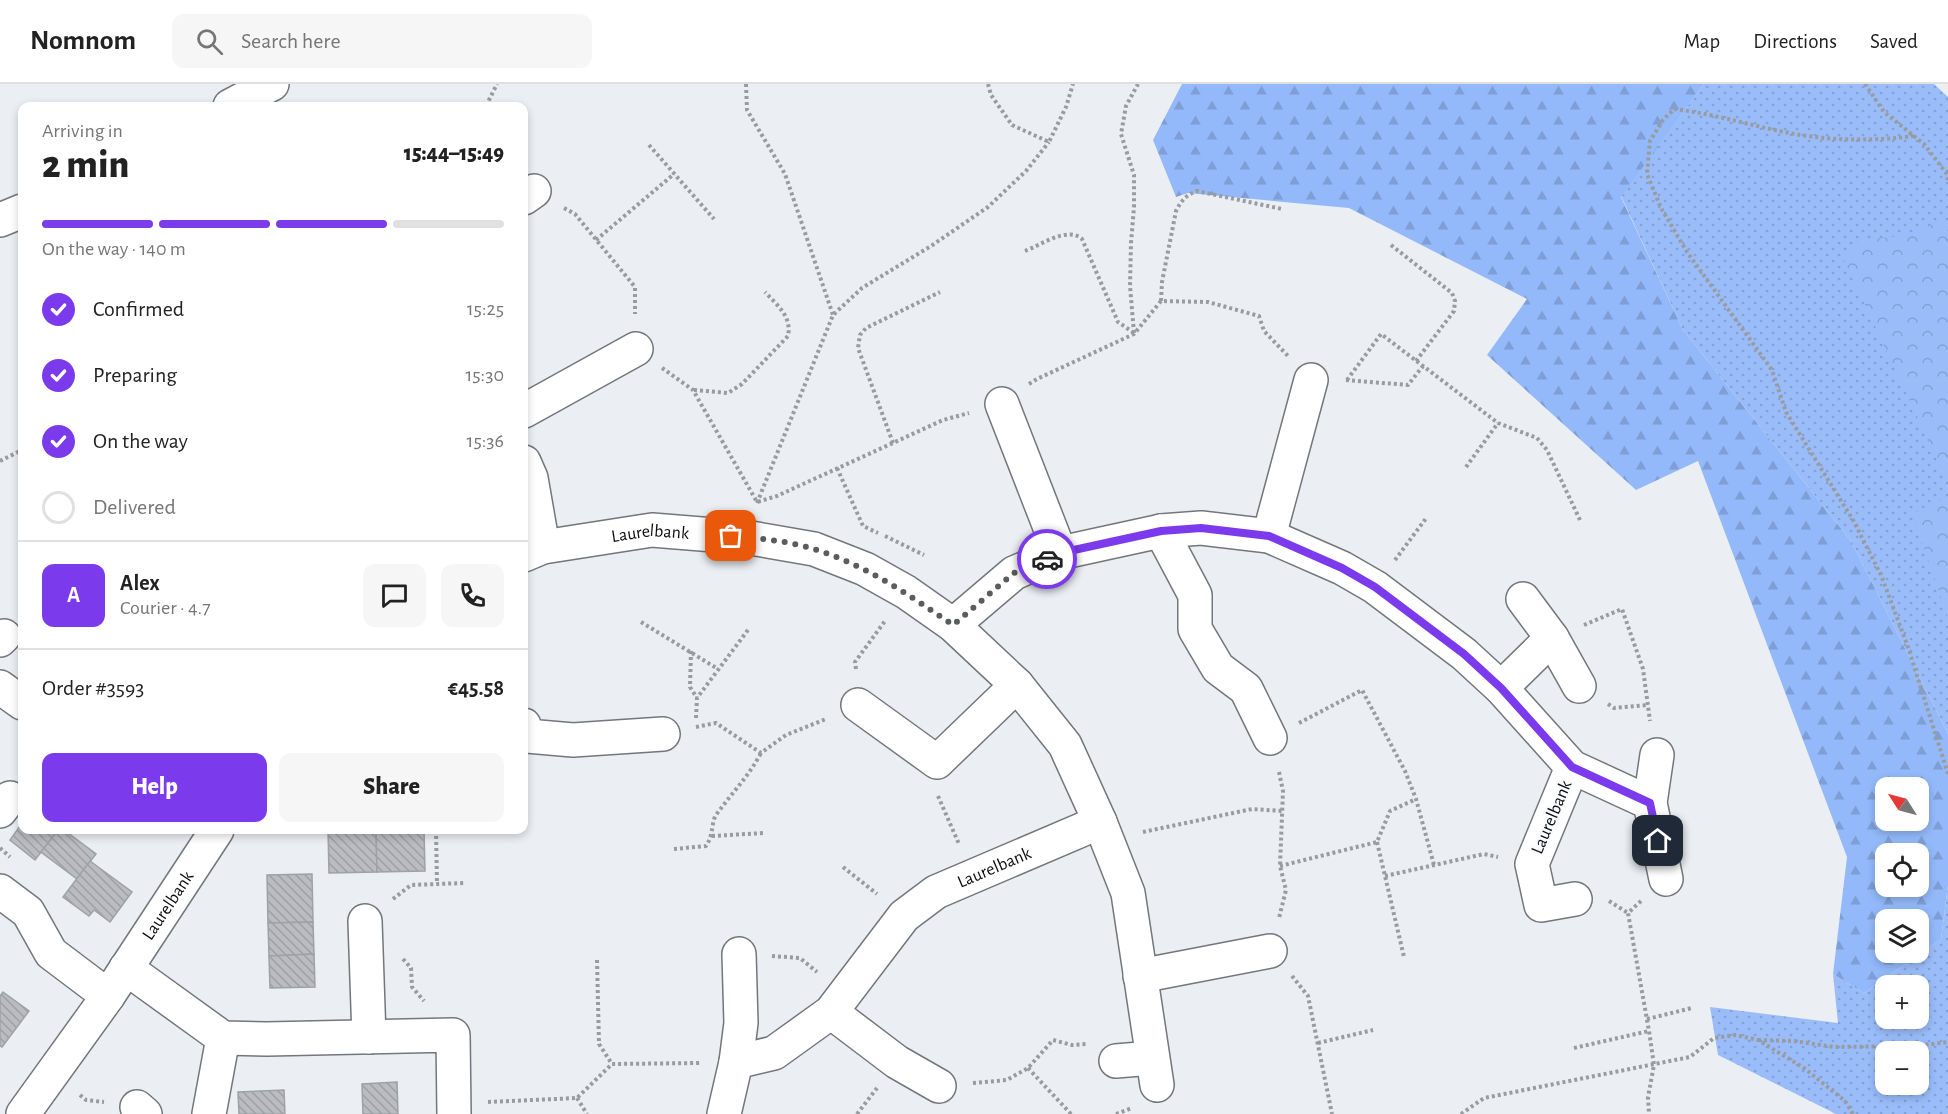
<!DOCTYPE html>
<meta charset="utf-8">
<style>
body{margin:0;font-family:"Alegreya Sans",sans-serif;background:#f6f6f6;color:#222;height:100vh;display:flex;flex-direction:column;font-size:22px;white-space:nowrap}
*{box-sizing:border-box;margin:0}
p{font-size:20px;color:#767676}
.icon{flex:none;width:33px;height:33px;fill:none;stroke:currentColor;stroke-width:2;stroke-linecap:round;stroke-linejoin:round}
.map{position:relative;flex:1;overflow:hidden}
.panel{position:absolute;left:18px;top:18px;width:510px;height:732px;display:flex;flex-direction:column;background:#fff;border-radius:12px;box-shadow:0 3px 9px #0003}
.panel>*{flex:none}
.needle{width:39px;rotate:306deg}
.buttons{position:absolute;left:1875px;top:693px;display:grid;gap:12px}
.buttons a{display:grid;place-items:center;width:54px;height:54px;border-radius:12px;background:#fff;box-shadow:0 3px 9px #0003;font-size:30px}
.pin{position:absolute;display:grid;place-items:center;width:51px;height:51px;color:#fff;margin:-26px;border-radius:12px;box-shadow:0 3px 9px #0006}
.courier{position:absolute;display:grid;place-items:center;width:60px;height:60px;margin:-30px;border:4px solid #7c3aed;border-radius:50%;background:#fff;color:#222;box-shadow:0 2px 8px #0007}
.headline em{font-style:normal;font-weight:800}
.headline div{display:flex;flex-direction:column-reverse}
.headline{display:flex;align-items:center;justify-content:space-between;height:102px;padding:0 24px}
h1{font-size:39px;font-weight:800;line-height:45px}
.bar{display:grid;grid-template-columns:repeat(4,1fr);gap:9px 6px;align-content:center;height:72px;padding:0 24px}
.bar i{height:8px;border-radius:4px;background:#e0e0e0}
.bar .on{background:#7c3aed}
.bar p{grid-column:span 4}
.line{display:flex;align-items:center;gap:15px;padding:0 24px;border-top:2px solid #e0e0e0}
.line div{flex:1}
.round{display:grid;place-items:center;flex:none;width:63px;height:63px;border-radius:12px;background:#f6f6f6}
ol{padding:0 24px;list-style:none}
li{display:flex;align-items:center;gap:18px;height:66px}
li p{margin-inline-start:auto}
li .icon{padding:6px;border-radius:50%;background:#7c3aed;color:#fff;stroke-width:4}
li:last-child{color:#767676}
li i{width:33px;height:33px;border:3px solid #e0e0e0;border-radius:50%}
.action{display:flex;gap:12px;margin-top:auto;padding:12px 24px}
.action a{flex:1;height:69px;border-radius:12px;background:#7c3aed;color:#fff;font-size:24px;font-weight:800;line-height:69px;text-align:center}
.action a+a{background:#f6f6f6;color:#222}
header{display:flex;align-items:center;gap:36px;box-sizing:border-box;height:84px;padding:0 30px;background:#fff;border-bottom:2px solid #e0e0e0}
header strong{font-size:28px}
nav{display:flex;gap:33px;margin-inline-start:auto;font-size:21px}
.search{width:420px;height:54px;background:#f6f6f6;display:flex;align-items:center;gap:15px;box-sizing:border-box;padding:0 21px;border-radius:12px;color:#767676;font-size:22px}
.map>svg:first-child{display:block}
</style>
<header>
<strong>Nomnom</strong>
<div class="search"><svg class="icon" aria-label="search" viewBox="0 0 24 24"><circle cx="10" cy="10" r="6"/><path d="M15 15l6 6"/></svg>Search here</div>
<nav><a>Map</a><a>Directions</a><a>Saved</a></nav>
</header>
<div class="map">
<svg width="1948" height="1030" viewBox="0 0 1948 1030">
<defs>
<pattern id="grass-dots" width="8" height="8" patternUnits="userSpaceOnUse" patternTransform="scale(1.5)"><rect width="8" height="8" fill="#9abdfa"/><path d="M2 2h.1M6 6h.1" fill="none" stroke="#84a1d5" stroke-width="1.8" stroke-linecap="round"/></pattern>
<pattern id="forest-firs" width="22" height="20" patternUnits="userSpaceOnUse" patternTransform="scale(1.5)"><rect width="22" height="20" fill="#93b9fa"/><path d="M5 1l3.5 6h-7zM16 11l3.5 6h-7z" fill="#7e9ed5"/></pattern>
<pattern id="park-crowns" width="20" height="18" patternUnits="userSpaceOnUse" patternTransform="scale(1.5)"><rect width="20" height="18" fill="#9abdfa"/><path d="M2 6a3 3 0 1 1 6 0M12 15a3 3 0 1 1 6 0" fill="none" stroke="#84a1d5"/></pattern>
<pattern id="building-back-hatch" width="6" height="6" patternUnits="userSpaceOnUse" patternTransform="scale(1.5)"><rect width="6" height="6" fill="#babcc1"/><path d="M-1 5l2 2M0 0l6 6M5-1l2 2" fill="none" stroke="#9fa0a5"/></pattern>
</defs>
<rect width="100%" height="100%" fill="#ebeef2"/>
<!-- grass -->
<g fill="url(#grass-dots)" fill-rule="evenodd">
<polygon points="1704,0 1934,0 1948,13 1948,650 1851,457 1683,246 1621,112"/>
<path d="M1948 801V1030H1836L1718 971 1710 923 1838 939 1833 890 1864 909 1941 855ZM1886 902H1918V934H1886ZM1886 968H1918V1000H1886Z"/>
</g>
<!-- forest -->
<path fill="url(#forest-firs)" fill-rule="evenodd" d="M1182 0H1704L1621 113 1683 246 1851 457 1948 650V801L1941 855 1864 909 1833 890 1847 773 1698 377 1636 406 1487 271 1527 215 1349 124 1188 109 1176 113 1153 56ZM1886 704H1918V736H1886ZM1886 770H1918V802H1886ZM1886 836H1918V868H1886Z"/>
<!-- park -->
<g fill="url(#park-crowns)">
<polygon points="1945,136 1948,148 1948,399 1844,176 1858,156 1902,152"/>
<polygon points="1948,413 1948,534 1912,429"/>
</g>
<!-- building -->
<g fill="url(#building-back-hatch)" stroke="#9ea1a5" stroke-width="1.5">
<polygon points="22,739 22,746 58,746 35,776 10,756"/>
<polygon points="58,746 64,746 96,770 77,795 41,768"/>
<polygon points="328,746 376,746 377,788 329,789"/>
<polygon points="376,746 424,746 425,787 377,788"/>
<polygon points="90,777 132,808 110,838 94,826 89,832 63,813"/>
<polygon points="312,790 313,838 268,839 267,791"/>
<polygon points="313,838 314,870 269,872 268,839"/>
<polygon points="314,870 315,903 270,904 269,872"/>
<polygon points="3,908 29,927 2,963 0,962 0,912"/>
<polygon points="397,998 398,1030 363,1030 362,1000"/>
<polygon points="284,1006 285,1030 239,1030 238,1008"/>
</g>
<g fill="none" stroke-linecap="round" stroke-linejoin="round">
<!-- minor casing -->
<g stroke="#73767a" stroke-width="36">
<g id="minor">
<polyline points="230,22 272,0"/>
<polyline points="524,114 534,107"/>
<polyline points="0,136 22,127"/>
<polyline points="1002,320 1060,469"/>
<polyline points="524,327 636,265"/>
<polyline points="524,378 531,394 543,463"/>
<polyline points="1161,447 1195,511 1195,545 1218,584 1246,605 1270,654"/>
<polyline points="1269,452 1311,296"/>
<path id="s1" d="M524 471 543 463 652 446 751 454 814 465 865 485 906 508 953 541 1017 601 1065 661 1100 738 1128 809 1157 1001"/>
<polyline points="1523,515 1552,554 1579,602"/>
<polyline points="953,541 1014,489 1060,469 1161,447 1201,444 1269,452 1342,484 1375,503 1464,570 1501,604 1572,683 1650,719"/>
<polyline points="0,556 4,552"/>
<polyline points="0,603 22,619"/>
<polyline points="1501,604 1552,554"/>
<polyline points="858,621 937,678 1017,601"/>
<polyline points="524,641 527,652 573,656 663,650"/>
<polyline points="1657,671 1650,719 1666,795"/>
<polyline points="1572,683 1532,780 1541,821 1575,815"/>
<polyline points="0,727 10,714"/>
<polyline points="0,807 28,828 51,869 108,912"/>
<polyline points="365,837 369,953"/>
<polyline points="126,884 223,954 267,955 453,951 454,1030"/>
<polyline points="1140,892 1270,867"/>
<polyline points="831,928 897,978 939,1002"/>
<polyline points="1116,977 1152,974"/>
<path id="s2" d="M736 978 774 969 831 928 904 832 936 808 1100 738"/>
<polyline points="137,1023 145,1030"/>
<path id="s3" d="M23 1030 108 912 217 746"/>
<polyline points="209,1030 223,954"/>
<polyline points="724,1030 736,978 741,939 739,870"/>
</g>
</g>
<!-- path -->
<g stroke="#999b9e" stroke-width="4" stroke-dasharray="3 3" stroke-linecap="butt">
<polyline points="746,0 747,26 785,90 833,231"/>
<polyline points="988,0 991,11 1012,41 1049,58 1066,23 1073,0"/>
<polyline points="1865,0 1884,28 1924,60 1947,90 1948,97"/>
<polyline points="486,22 497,0"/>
<path d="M1914 52C1875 57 1835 57 1795 50 1755 43 1716 30 1674 25L1663 36 1650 57 1647 90 1661 124 1687 168 1772 286 1786 328 1853 436 1881 491 1908 563 1948 690"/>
<polyline points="649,61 714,135"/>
<polyline points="564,124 575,130 635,203 635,230"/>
<polyline points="596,156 674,90"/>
<polyline points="1391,161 1452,209 1455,217 1454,227 1416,277"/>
<path d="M1025 167C1041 161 1067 142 1082 155L1118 238 1134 249"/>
<path d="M1161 217 1162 198 1176 127C1181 117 1186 111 1197 107L1282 125"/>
<polyline points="1134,249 1130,202 1131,159 1134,123 1134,91 1121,50 1126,22 1138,0"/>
<polyline points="662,284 693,306 757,418 777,412 943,336 969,329"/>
<polyline points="1346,296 1408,301 1423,282"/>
<polyline points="1347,296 1381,250 1498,339 1537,354 1547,366 1580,436"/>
<polyline points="1029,300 1037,295 1134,250 1161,217 1208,218 1259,232 1264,247 1288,272"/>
<path d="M694 306 728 309 742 300 788 252C792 232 777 221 765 208"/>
<polyline points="893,359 858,264 860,251 866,244 940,208"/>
<polyline points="0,377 22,366"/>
<polyline points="1466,383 1498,339"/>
<polyline points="837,384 863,442 878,449"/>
<polyline points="757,419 833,231 862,204 931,162 988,123 1026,87 1049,58"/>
<polyline points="885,452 924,471"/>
<polyline points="1395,476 1427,433"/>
<polyline points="641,538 718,585"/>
<polyline points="1584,541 1622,525 1643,585 1650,637"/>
<polyline points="691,567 690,603 697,614"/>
<polyline points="856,585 855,578 885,537"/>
<polyline points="1608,620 1614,624 1647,621"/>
<polyline points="696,634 697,614 748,546"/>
<polyline points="1299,639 1362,606 1405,687 1416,715 1434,781"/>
<polyline points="696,643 716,639 761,669 786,651 826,635"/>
<polyline points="1279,688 1283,707 1280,782 1286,806 1279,834"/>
<polyline points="938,712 959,760"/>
<polyline points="436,746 437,800"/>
<polyline points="1143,748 1252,725 1282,727"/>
<polyline points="712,752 764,749"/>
<polyline points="1377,758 1404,873"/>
<polyline points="0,764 10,773"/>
<path d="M674 765 706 762C714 750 711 739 716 731 731 710 749 692 761 669"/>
<polyline points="1280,782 1377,758 1390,727 1416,715"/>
<polyline points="843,783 877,810"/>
<polyline points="1385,792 1484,770 1498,773"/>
<polyline points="393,815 411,801 465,799"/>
<polyline points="1609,817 1628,829"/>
<polyline points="1641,817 1628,829 1649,947 1654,981 1648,1013 1649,1030"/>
<polyline points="772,872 800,874 817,888"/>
<polyline points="403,875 411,884 412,903 424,917"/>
<polyline points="597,876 599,960 612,980"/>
<polyline points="1292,892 1308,912 1332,1030"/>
<polyline points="1647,935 1692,924"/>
<polyline points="1758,956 1794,957 1834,963 1916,962 1948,958"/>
<polyline points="1318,959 1373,946"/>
<polyline points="1574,964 1649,947"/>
<polyline points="1028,984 1071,1030"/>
<polyline points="973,999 1007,996 1028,984 1053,956 1072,961 1087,960"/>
<polyline points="80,1011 86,1016 104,1018"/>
<polyline points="577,1014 587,1030"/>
<polyline points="488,1018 577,1014 612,980 701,979"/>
<polyline points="857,1030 877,1004"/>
<polyline points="1116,1030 1132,1024"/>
<polyline points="1461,1030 1484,1014 1690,973 1714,954 1735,951 1758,956 1804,984 1845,1017 1853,1030"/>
</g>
<!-- minor -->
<use href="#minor" stroke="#fff" stroke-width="33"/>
</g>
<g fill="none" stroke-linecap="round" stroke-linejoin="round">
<!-- done -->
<path stroke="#5a5c5e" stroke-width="6" stroke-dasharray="0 10.8" d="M731 452C758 454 788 457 814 465 866 481 909 511 953 541L1014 489 1047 475"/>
<!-- route -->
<polyline stroke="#7c3aed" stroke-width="8" points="1047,475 1060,469 1161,447 1201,444 1269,452 1342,484 1375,503 1464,570 1501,604 1572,683 1650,719 1658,757"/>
</g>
<g text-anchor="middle" stroke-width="5" stroke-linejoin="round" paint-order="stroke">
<!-- street labels -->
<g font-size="18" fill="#0c0d0e" stroke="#f9fbfe">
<text dy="6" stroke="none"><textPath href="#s1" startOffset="129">Laurelbank</textPath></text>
<text transform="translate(1551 733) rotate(-67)" y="6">Laurelbank</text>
<text dy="6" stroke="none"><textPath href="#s2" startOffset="333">Laurelbank</textPath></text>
<text dy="6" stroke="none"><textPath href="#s3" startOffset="254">Laurelbank</textPath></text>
</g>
</g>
</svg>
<div class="buttons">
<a><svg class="needle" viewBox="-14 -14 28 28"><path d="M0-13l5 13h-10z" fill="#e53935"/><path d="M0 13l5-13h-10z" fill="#767676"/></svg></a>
<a><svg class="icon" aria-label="locate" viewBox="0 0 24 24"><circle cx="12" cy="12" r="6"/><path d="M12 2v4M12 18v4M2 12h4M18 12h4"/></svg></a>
<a><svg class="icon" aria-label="layers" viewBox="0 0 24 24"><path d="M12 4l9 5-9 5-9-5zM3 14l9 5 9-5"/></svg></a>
<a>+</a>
<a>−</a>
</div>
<div class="pin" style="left:731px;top:452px;background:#ea580c"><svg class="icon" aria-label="bag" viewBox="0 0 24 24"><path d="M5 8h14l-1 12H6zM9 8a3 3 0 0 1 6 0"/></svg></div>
<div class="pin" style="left:1658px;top:757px;background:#1f2937"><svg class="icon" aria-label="home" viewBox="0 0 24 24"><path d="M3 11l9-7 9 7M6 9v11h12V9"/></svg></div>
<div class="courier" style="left:1047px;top:475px"><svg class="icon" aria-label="car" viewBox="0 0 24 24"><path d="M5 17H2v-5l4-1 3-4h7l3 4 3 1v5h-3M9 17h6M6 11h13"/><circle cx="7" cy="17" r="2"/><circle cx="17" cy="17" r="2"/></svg></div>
<section class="panel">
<div class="headline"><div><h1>2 min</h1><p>Arriving in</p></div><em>15:44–15:49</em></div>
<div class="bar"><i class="on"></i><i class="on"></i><i class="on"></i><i></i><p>On the way · 140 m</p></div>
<ol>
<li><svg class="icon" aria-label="check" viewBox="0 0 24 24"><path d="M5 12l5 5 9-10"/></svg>Confirmed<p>15:25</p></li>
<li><svg class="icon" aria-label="check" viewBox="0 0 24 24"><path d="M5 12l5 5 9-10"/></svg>Preparing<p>15:30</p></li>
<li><svg class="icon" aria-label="check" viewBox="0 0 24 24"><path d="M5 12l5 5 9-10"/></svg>On the way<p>15:36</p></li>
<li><i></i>Delivered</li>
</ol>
<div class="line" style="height:108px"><b class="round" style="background:#7c3aed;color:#fff">A</b><div><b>Alex</b><p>Courier · 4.7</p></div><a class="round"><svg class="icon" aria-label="chat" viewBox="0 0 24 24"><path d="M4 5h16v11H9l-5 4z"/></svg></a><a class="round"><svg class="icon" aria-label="phone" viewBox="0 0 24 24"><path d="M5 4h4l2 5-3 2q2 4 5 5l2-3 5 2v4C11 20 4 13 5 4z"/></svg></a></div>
<div class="line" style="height:78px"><div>Order #3593</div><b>€45.58</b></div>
<div class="action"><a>Help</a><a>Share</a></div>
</section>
</div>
